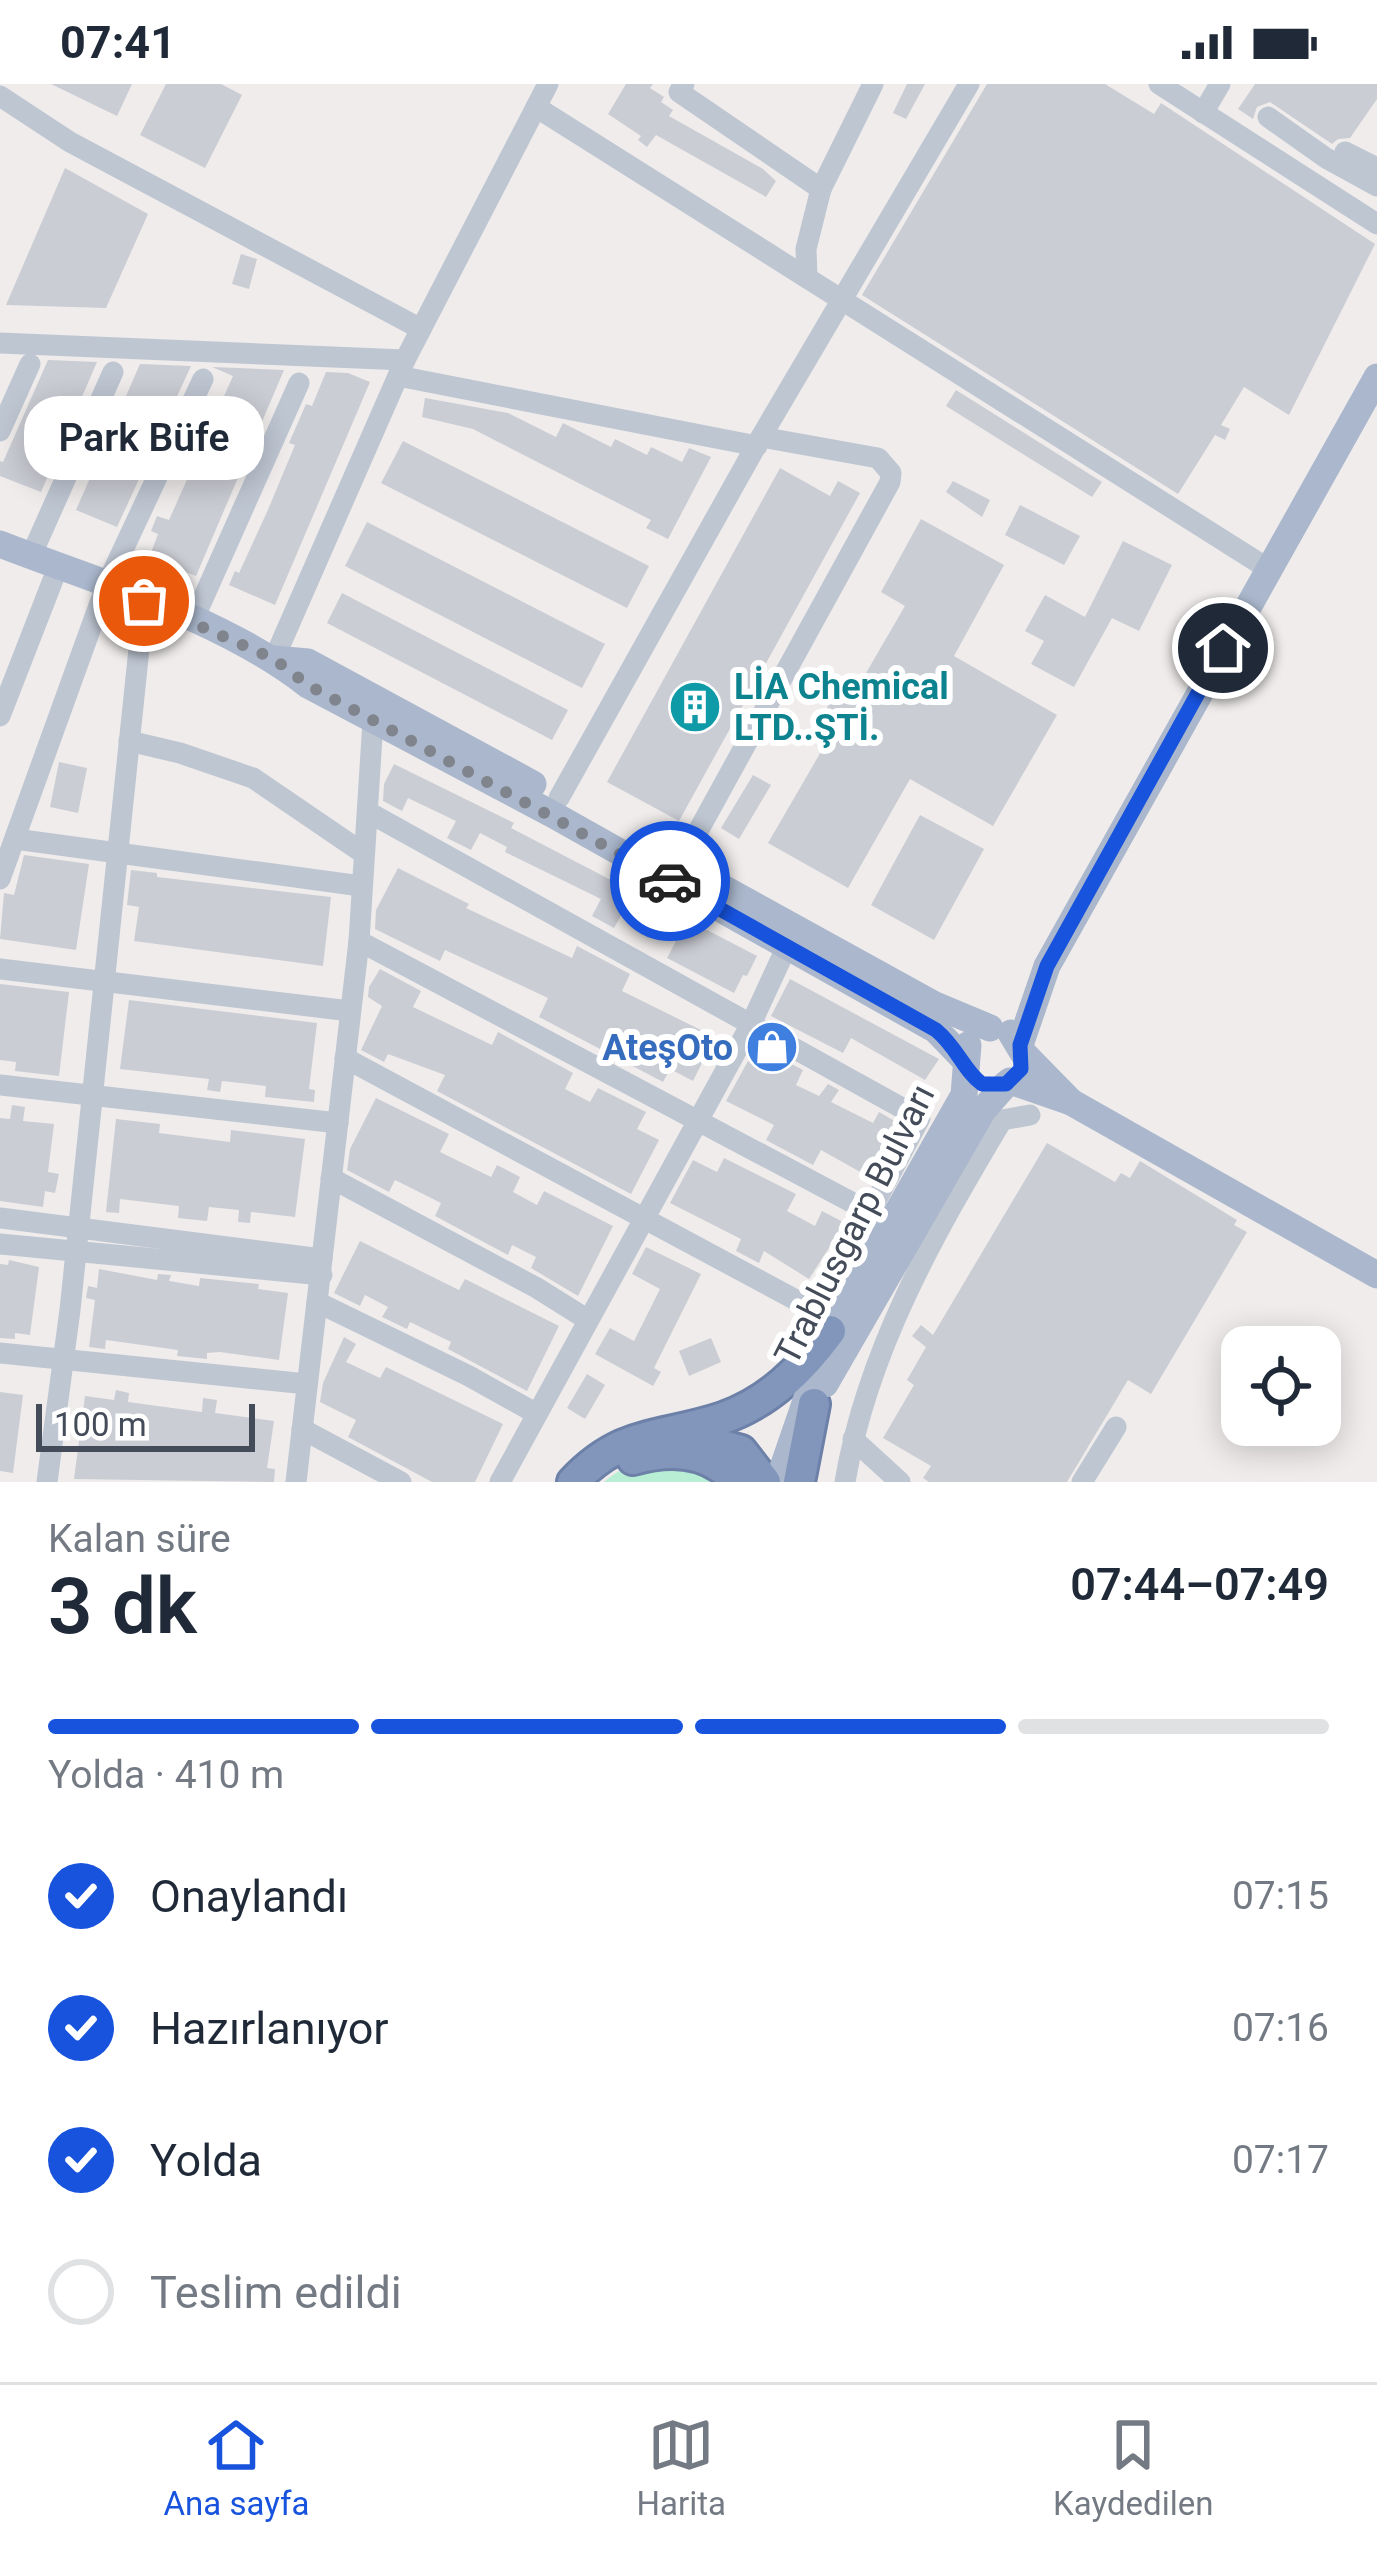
<!DOCTYPE html>
<html lang="tr">
<meta charset="utf-8">
<style>
body{margin:0;font-family:Roboto,sans-serif;background:#f6f6f7;color:#1f2937;height:100vh;display:flex;flex-direction:column;font-size:45px;white-space:nowrap}
*{box-sizing:border-box;margin:0}
p{font-size:39px;color:#747a83}
.icon{flex:none;width:66px;height:66px;fill:none;stroke:currentColor;stroke-width:2;stroke-linecap:round;stroke-linejoin:round}
.map{position:relative;height:1398px;overflow:hidden}
.details{display:flex;flex-direction:column;background:#fff;flex:1}
.details>*{flex:none}
.buttons{position:absolute;left:1221px;top:1242px;display:grid;gap:24px}
.buttons a{display:grid;place-items:center;width:120px;height:120px;border-radius:24px;background:#fff;box-shadow:0 6px 30px #0003;font-size:60px}
.scale{position:absolute;left:36px;bottom:30px;width:219px;box-sizing:border-box;padding-left:12px;border:6px solid #444c59;border-top:0;font-size:33px;line-height:42px;white-space:nowrap;color:#444c59;-webkit-text-stroke:9px #fff;paint-order:stroke}
.pin{position:absolute;display:grid;place-items:center;width:102px;height:102px;color:#fff;margin:-51px;border:6px solid #fff;border-radius:50%;box-shadow:0 3px 12px #0007}
.courier{position:absolute;display:grid;place-items:center;width:120px;height:120px;margin:-60px;border:9px solid #1753dd;border-radius:50%;background:#fff;color:#222;box-shadow:0 3px 15px #0007}
.bubble{position:absolute;height:84px;border-radius:36px;background:#fff;box-shadow:0 6px 30px #0003;font-size:39px;font-weight:600;line-height:84px;text-align:center}
.head em{font-style:normal;font-weight:600}
.head div{display:flex;flex-direction:column-reverse}
.head{display:flex;align-items:center;justify-content:space-between;height:204px;padding:0 48px}
h1{font-size:78px;font-weight:600;line-height:90px}
.bar{display:grid;grid-template-columns:repeat(4,1fr);gap:18px 12px;align-content:center;height:144px;padding:0 48px}
.bar i{height:15px;border-radius:9px;background:#e0e1e3}
.bar .current{background:#1753dd}
.bar p{grid-column:span 4}
ol{padding:0 48px;list-style:none}
li{display:flex;align-items:center;gap:36px;height:132px}
li p{margin-inline-start:auto}
li .icon{padding:12px;border-radius:50%;background:#1753dd;color:#fff;stroke-width:4}
li:last-child{color:#747a83}
li i{width:66px;height:66px;border:6px solid #e0e1e3;border-radius:50%}
.status{display:flex;justify-content:space-between;align-items:center;height:84px;padding:0 60px;background:#fff;direction:ltr}
.status svg{height:33px;fill:currentColor}
.tab-bar{display:flex;justify-content:space-around;align-items:center;height:168px;border-top:3px solid #e0e1e3;background:#fff;font-size:33px;color:#747a83}
.tab-bar a{display:grid;justify-items:center;gap:6px}
.tab-bar .current{color:#1753dd}
.map>svg:first-child{display:block}
</style>
<div class="status"><b>07:41</b><svg viewBox="0 0 49 12"><path d="M0 12V9h3v3zM5 12V6h3v6zM10 12V3h3v9zM15 12V0h3v12zM26 1h20v11H26zM47 4h2v5h-2z"/></svg></div>
<div class="map">
<svg width="1377" height="1398" viewBox="0 0 1377 1398">
<rect width="100%" height="100%" fill="#efeceb"/>
<!-- green -->
<path fill="#b8eed4" d="M678 1370 730 1398H604C626 1379 649 1374 678 1370Z"/>
<!-- building -->
<g fill="#cbcdd4">
<polygon points="51,0 132,0 117,32"/>
<polygon points="166,0 221,0 242,11 205,84 140,51"/>
<polygon points="626,0 653,0 650,4 664,13 661,18 673,26 669,32 763,85 776,97 766,113 656,51 647,63 638,56 641,52 608,30"/>
<polygon points="907,0 925,0 906,35 893,29"/>
<polygon points="987,0 1105,0 1154,30 1161,19 1375,160 1289,331 1244,303 1221,341 1230,345 1225,356 1215,351 1178,410 862,211"/>
<polygon points="1255,0 1377,0 1377,15 1350,54 1338,55 1332,60 1270,18 1257,23 1253,35 1238,25"/>
<polygon points="65,84 148,130 106,224 6,221"/>
<polygon points="241,170 257,175 249,205 232,200"/>
<polygon points="48,276 97,278 41,408 0,392 0,377 3,378"/>
<polygon points="140,280 191,282 117,443 76,426"/>
<polygon points="212,283 284,286 196,492 149,474 158,450 151,447 157,432 169,436 233,292"/>
<polygon points="326,288 348,289 370,298 275,521 229,501 235,487 239,489 267,428 295,361 289,359 306,320 312,322"/>
<polygon points="956,306 1102,398 1092,413 946,322"/>
<polygon points="425,314 508,329 556,353 563,339 611,363 615,355 647,371 651,363 682,378 689,364 711,373 668,455 646,444 651,436 473,345 422,333"/>
<polygon points="403,357 649,482 627,524 381,399"/>
<polygon points="780,384 830,412 838,397 860,409 679,737 607,698"/>
<polygon points="953,397 990,416 982,433 946,408"/>
<polygon points="1020,421 1080,452 1064,481 1005,451"/>
<polygon points="921,435 1004,481 954,572 1057,631 993,742 910,695 848,804 768,759 840,635 825,627 838,605 852,613 905,522 881,508"/>
<polygon points="367,438 605,560 582,604 345,482"/>
<polygon points="1123,457 1172,481 1139,547 1112,534 1074,603 1031,580 1044,557 1025,547 1045,511 1085,533"/>
<polygon points="342,509 568,626 552,656 327,539"/>
<polygon points="59,678 87,684 78,729 50,723"/>
<polygon points="394,680 514,739 511,744 757,872 747,892 743,891 734,909 667,874 676,857 622,830 614,844 592,832 601,815 505,768 507,763 480,749 471,766 447,754 456,737 408,714 402,727 383,717 384,700"/>
<polygon points="753,691 771,701 739,755 721,744"/>
<polygon points="920,731 984,765 934,856 871,821"/>
<polygon points="24,771 89,780 76,866 0,855 4,809 14,811"/>
<polygon points="398,784 469,820 466,824 572,874 577,862 630,890 622,907 715,953 693,997 670,985 663,998 539,933 548,914 445,866 440,877 375,845 376,826"/>
<polygon points="131,786 157,789 157,793 331,813 323,882 134,857 139,823 127,821"/>
<polygon points="380,885 421,907 413,923 492,961 498,948 573,989 565,1005 590,1018 598,1004 646,1028 637,1045 659,1056 631,1110 437,1007 445,991 388,970 384,978 361,966 382,922 368,913 369,903"/>
<polygon points="790,895 939,975 925,996 851,954 843,969 771,932"/>
<polygon points="0,900 69,908 59,992 15,987 16,978 0,976"/>
<polygon points="129,916 317,939 309,1005 315,1006 314,1018 265,1013 266,1002 222,997 220,1008 207,1006 209,995 120,985"/>
<polygon points="780,974 803,986 796,1001 819,1012 828,1000 839,1006 831,1018 873,1039 879,1028 900,1040 871,1094 821,1066 813,1081 766,1056 774,1041 726,1017 748,977 773,989"/>
<polygon points="376,1014 449,1050 440,1068 491,1093 497,1081 520,1093 513,1108 537,1121 544,1107 613,1142 578,1212 531,1184 536,1173 512,1161 508,1171 435,1132 441,1119 395,1096 389,1108 347,1086 350,1065"/>
<polygon points="12,1021 25,1023 23,1037 54,1040 48,1088 59,1090 55,1109 45,1107 43,1123 0,1117 0,1034 10,1035"/>
<polygon points="116,1035 160,1040 159,1049 230,1058 231,1046 305,1055 295,1133 251,1128 250,1139 238,1138 239,1126 209,1123 207,1137 178,1134 179,1122 120,1115 119,1129 106,1128"/>
<polygon points="1047,1059 1115,1098 1121,1089 1130,1094 1140,1077 1237,1136 1234,1141 1247,1148 1151,1310 1128,1296 1067,1398 929,1398 923,1394 931,1382 883,1354 914,1301 907,1296 926,1263 912,1252 921,1241 933,1251"/>
<polygon points="724,1074 796,1110 787,1127 815,1142 822,1127 845,1139 809,1195 764,1167 759,1179 736,1167 741,1155 670,1119 693,1076 717,1088"/>
<polygon points="360,1157 459,1206 465,1195 559,1242 527,1307 448,1265 451,1258 410,1238 407,1245 382,1233 388,1223 365,1211 360,1222 334,1209"/>
<polygon points="646,1163 701,1190 654,1284 661,1288 653,1302 595,1270 610,1244 634,1257 660,1205 632,1190"/>
<polygon points="9,1176 39,1183 30,1251 15,1249 15,1255 0,1254 0,1180 8,1181"/>
<polygon points="99,1185 157,1196 158,1190 171,1191 169,1197 199,1202 200,1194 259,1200 258,1205 288,1209 279,1276 220,1268 207,1269 207,1275 177,1272 178,1266 106,1256 105,1265 89,1263 95,1216 86,1214 88,1202 97,1204"/>
<polygon points="344,1253 356,1260 346,1278 380,1294 386,1283 503,1340 475,1398 432,1398 348,1353 356,1336 320,1318 323,1299"/>
<polygon points="711,1254 721,1278 689,1292 679,1267"/>
<polygon points="587,1290 605,1301 585,1335 567,1324"/>
<polygon points="116,1306 129,1309 128,1318 202,1328 203,1314 217,1316 215,1329 274,1337 267,1384 275,1385 274,1398 74,1395 85,1312 114,1316"/>
<polygon points="0,1308 23,1311 13,1389 0,1387"/>
</g>
<g fill="none" stroke-linecap="round" stroke-linejoin="round">
<!-- highway casing -->
<g stroke="#6d81a8" stroke-width="36">
<g id="highway">
<polyline points="681,1351 741,1367 765,1398"/>
<path d="M633 1375C671 1364 710 1366 737 1398"/>
<path d="M573 1398C623 1345 661 1355 723 1334 769 1318 802 1285 830 1247"/>
<polyline points="799,1398 814,1320"/>
</g>
</g>
<!-- minor -->
<g stroke="#bec6d2" stroke-width="21">
<polyline points="684,0 679,8 821,105 873,0"/>
<polyline points="1159,0 1377,140"/>
<polyline points="0,12 70,58 421,245"/>
<polyline points="536,23 1267,484"/>
<polyline points="1203,29 1220,0"/>
<polyline points="1268,33 1326,74 1377,102"/>
<polyline points="1345,68 1377,84"/>
<polyline points="807,194 806,165 821,105"/>
<polyline points="0,259 405,276"/>
<polyline points="398,292 757,362"/>
<polyline points="0,347 30,280"/>
<polyline points="31,472 113,288"/>
<polyline points="193,537 299,299"/>
<polyline points="274,575 405,276 548,0"/>
<polyline points="0,632 58,483"/>
<polyline points="129,657 180,669 253,694 363,769"/>
<polyline points="559,714 761,353 969,0"/>
<polyline points="15,755 361,802"/>
<polyline points="680,780 890,398 891,389 878,374 761,353"/>
<polyline points="0,795 106,502 203,295"/>
<polyline points="359,857 870,1128"/>
<polyline points="0,885 350,927"/>
<polyline points="345,974 809,1223 870,1128 920,1034 368,728"/>
<polyline points="0,1001 338,1039"/>
<polyline points="331,1094 537,1204 588,1236"/>
<polyline points="0,1134 322,1175"/>
<polyline points="0,1160 322,1191"/>
<polyline points="317,1218 469,1292 537,1330"/>
<polyline points="0,1269 307,1300"/>
<polyline points="302,1345 401,1398"/>
<polyline points="853,1355 900,1398"/>
<polyline points="47,1398 70,1226 144,517"/>
<polyline points="296,1398 359,857 373,637"/>
<polyline points="500,1398 751,940 787,862"/>
<path d="M845 1398C867 1267 934 1150 1002 1036L1030 1031"/>
<polyline points="1082,1398 1116,1343"/>
</g>
<!-- major -->
<g stroke="#aab7cc" stroke-width="27">
<path d="M0 460C103 500 220 533 308 601L552 730 936 946 965 976"/>
<polyline points="274,575 308,578 533,700"/>
<polyline points="661,770 935,921 990,944"/>
<polyline points="1011,949 1023,969 1071,1018"/>
<polyline points="1020,961 1047,882 1377,293"/>
<polyline points="1010,997 1071,1018 1377,1191"/>
<polyline points="825,1300 983,1026 1006,1000"/>
<polyline points="778,1398 830,1247 964,1011 968,961"/>
</g>
<!-- highway -->
<use href="#highway" stroke="#8296bc" stroke-width="30"/>
</g>
<g fill="none" stroke-linecap="round" stroke-linejoin="round">
<!-- done -->
<polyline stroke="#80848c" stroke-width="12" stroke-dasharray="0 21.6" points="144,517 274,575 308,601 670,797"/>
<!-- route -->
<path stroke="#1753dd" stroke-width="15" d="M670 797 936 946C957 963 964 987 982 1000H1006L1021 985 1020 961 1047 882 1223 564"/>
</g>
<!-- icons -->
<defs>
<g id="building-disc" transform="scale(2.7)"><circle r="9.5" fill="#0f9aa8" stroke="#fff"/><path d="M-4-6H4V6H1V3H-1V6H-4ZM-2.5-4.3h1.7v1.8h-1.7ZM.8-4.3h1.7v1.8H.8ZM-2.5-1h1.7V.8h-1.7ZM.8-1h1.7V.8H.8Z" fill="#fff"/></g>
<g id="shop-disc" transform="scale(2.7)"><circle r="9.5" fill="#3f7fe0" stroke="#fff"/><path d="M-5-2.5h2.3a2.7 3.5 0 0 1 5.4 0H5L5.5 6h-11ZM-1.5-2.5h3a1.5 2.3 0 0 0-3 0Z" fill="#fff"/></g>
</defs>
<g fill-rule="evenodd">
<use href="#building-disc" x="695" y="623"/>
<use href="#shop-disc" x="772" y="963"/>
</g>
<g text-anchor="middle" stroke-width="12" stroke-linejoin="round" paint-order="stroke">
<!-- culture labels -->
<g font-size="36" font-weight="bold" fill="#0d838f" stroke="#fff" text-anchor="start">
<text x="734" y="615">LİA Chemical<tspan x="734" dy="41">LTD..ŞTİ.</tspan></text>
</g>
<!-- shop labels -->
<g font-size="36" font-weight="bold" fill="#366cbe" stroke="#fff" text-anchor="end">
<text x="733" y="976">AteşOto</text>
</g>
<!-- street labels -->
<g font-size="36" fill="#444c59" stroke="#fff">
<text transform="translate(854 1140) rotate(-63)" y="13">Trablusgarp Bulvarı</text>
</g>
</g>
</svg>
<div class="buttons">
<a><svg class="icon" aria-label="locate" viewBox="0 0 24 24"><circle cx="12" cy="12" r="6"/><path d="M12 2v4M12 18v4M2 12h4M18 12h4"/></svg></a>
</div>
<div class="scale">100 m</div>
<div class="pin" style="left:144px;top:517px;background:#ea580c"><svg class="icon" aria-label="bag" viewBox="0 0 24 24"><path d="M5 8h14l-1 12H6zM9 8a3 3 0 0 1 6 0"/></svg></div>
<div class="pin" style="left:1223px;top:564px;background:#1f2937"><svg class="icon" aria-label="home" viewBox="0 0 24 24"><path d="M3 11l9-7 9 7M6 9v11h12V9"/></svg></div>
<div class="courier" style="left:670px;top:797px"><svg class="icon" aria-label="car" viewBox="0 0 24 24"><path d="M5 17H2v-5l4-1 3-4h7l3 4 3 1v5h-3M9 17h6M6 11h13"/><circle cx="7" cy="17" r="2"/><circle cx="17" cy="17" r="2"/></svg></div>
<div class="bubble" style="left:24px;top:312px;width:240px">Park Büfe</div>
</div>
<section class="details">
<div class="head"><div><h1>3 dk</h1><p>Kalan süre</p></div><em>07:44–07:49</em></div>
<div class="bar"><i class="current"></i><i class="current"></i><i class="current"></i><i></i><p>Yolda · 410 m</p></div>
<ol>
<li><svg class="icon" aria-label="check" viewBox="0 0 24 24"><path d="M5 12l5 5 9-10"/></svg>Onaylandı<p>07:15</p></li>
<li><svg class="icon" aria-label="check" viewBox="0 0 24 24"><path d="M5 12l5 5 9-10"/></svg>Hazırlanıyor<p>07:16</p></li>
<li><svg class="icon" aria-label="check" viewBox="0 0 24 24"><path d="M5 12l5 5 9-10"/></svg>Yolda<p>07:17</p></li>
<li><i></i>Teslim edildi</li>
</ol>
</section>
<nav class="tab-bar">
<a class="current"><svg class="icon" aria-label="home" viewBox="0 0 24 24"><path d="M3 11l9-7 9 7M6 9v11h12V9"/></svg>Ana sayfa</a>
<a><svg class="icon" aria-label="map" viewBox="0 0 24 24"><path d="M3 6l6-2 6 2 6-2v14l-6 2-6-2-6 2zM9 4v14M15 6v14"/></svg>Harita</a>
<a><svg class="icon" aria-label="saved" viewBox="0 0 24 24"><path d="M7 4h10v16l-5-4-5 4z"/></svg>Kaydedilen</a>
</nav>
